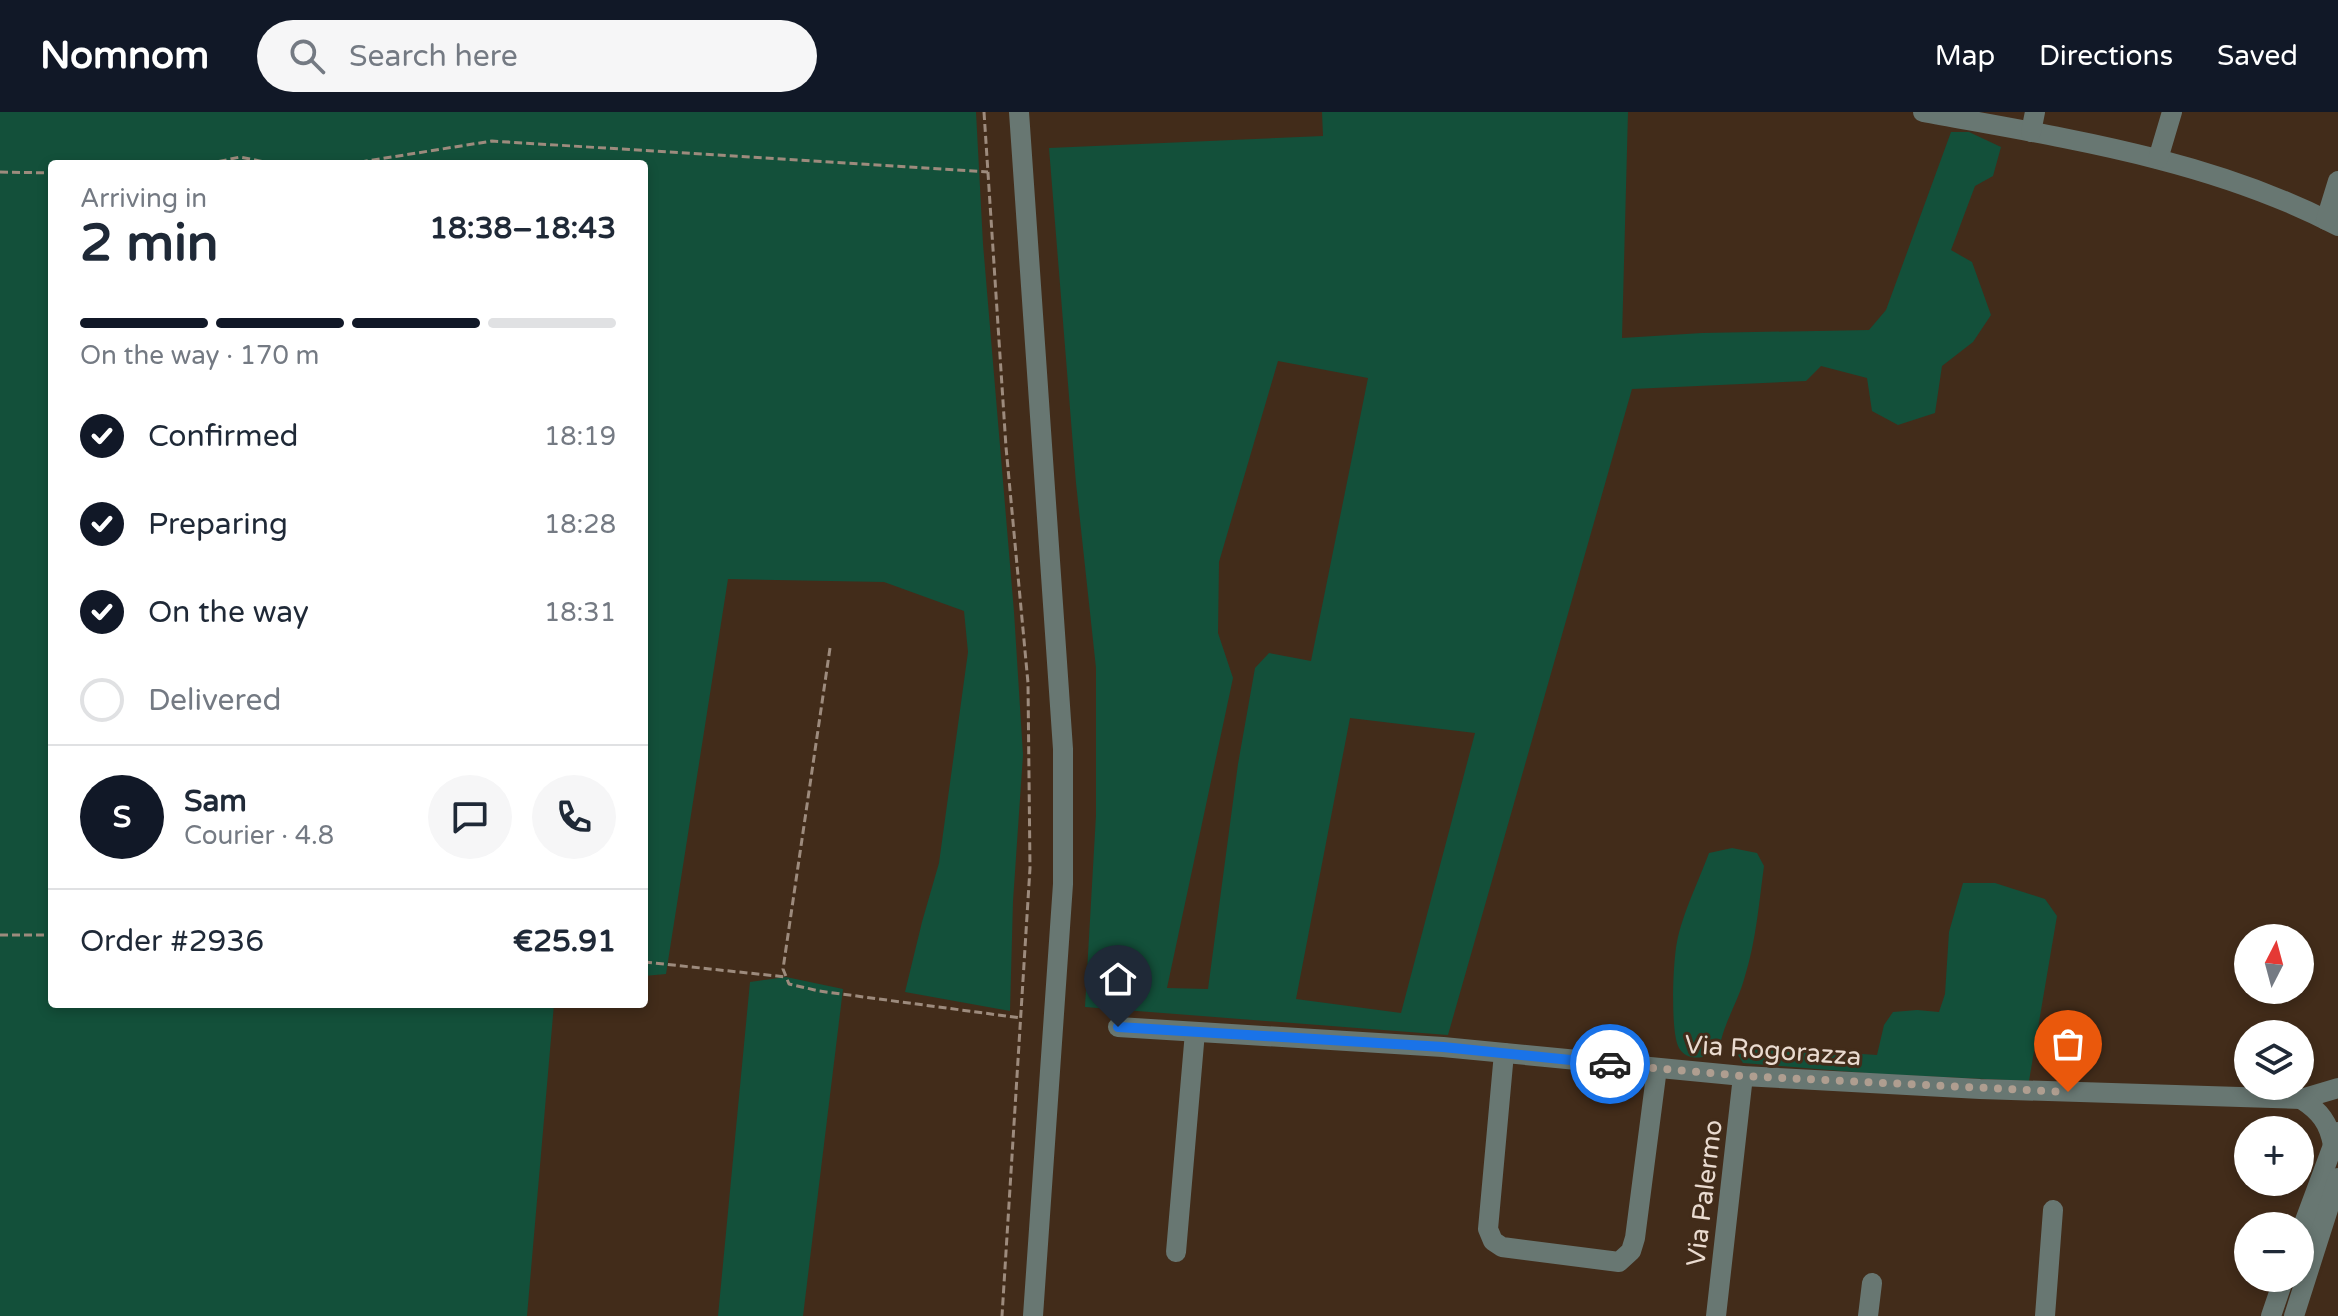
<!DOCTYPE html>
<meta charset="utf-8">
<style>
body{margin:0;font-family:"Varela Round",sans-serif;background:#f6f6f7;color:#1f2937;height:100vh;display:flex;flex-direction:column;font-size:30px;white-space:nowrap}
*{box-sizing:border-box;margin:0}
p{font-size:26px;color:#747a83}
.icon{flex:none;width:44px;height:44px;fill:none;stroke:currentColor;stroke-width:2;stroke-linecap:round;stroke-linejoin:round}
.map{position:relative;flex:1;overflow:hidden}
.drawer{position:absolute;left:48px;top:48px;width:600px;height:848px;display:flex;flex-direction:column;background:#fff;border-radius:8px;box-shadow:0 4px 12px #0003}
.drawer>*{flex:none}
.needle{width:52px;rotate:6deg}
.tools{position:absolute;left:2234px;top:812px;display:grid;gap:16px}
.tools a{display:grid;place-items:center;width:80px;height:80px;border-radius:50%;background:#fff;box-shadow:0 4px 12px #0003;font-size:40px}
.pin{position:absolute;display:grid;place-items:center;width:68px;height:68px;color:#fff;margin:-82px -34px;border-radius:50% 50% 50% 0;rotate:-45deg;box-shadow:0 0 8px #0007}
.pin .icon{rotate:45deg}
.courier{position:absolute;display:grid;place-items:center;width:80px;height:80px;margin:-40px;border:6px solid #1a73e8;border-radius:50%;background:#fff;color:#222;box-shadow:0 2px 10px #0007}
.overview em{font-style:normal;font-weight:700}
.overview div{display:flex;flex-direction:column-reverse}
.overview{display:flex;align-items:center;justify-content:space-between;height:136px;padding:0 32px}
h1{font-size:52px;font-weight:700;line-height:60px}
.bar{display:grid;grid-template-columns:repeat(4,1fr);gap:12px 8px;align-content:center;height:96px;padding:0 32px}
.bar i{height:10px;border-radius:6px;background:#e0e1e3}
.bar .on{background:#111827}
.bar p{grid-column:span 4}
.line{display:flex;align-items:center;gap:20px;padding:0 32px;border-top:2px solid #e0e1e3}
.line div{flex:1}
.round{display:grid;place-items:center;flex:none;width:84px;height:84px;border-radius:42px;background:#f6f6f7}
ol{padding:0 32px;list-style:none}
li{display:flex;align-items:center;gap:24px;height:88px}
li p{margin-inline-start:auto}
li .icon{padding:8px;border-radius:50%;background:#111827;color:#fff;stroke-width:4}
li:last-child{color:#747a83}
li i{width:44px;height:44px;border:4px solid #e0e1e3;border-radius:50%}
header{display:flex;align-items:center;gap:48px;box-sizing:border-box;height:112px;padding:0 40px;background:#111827;color:#fff}
header strong{font-size:38px}
nav{display:flex;gap:44px;margin-inline-start:auto;font-size:28px}
.search{width:560px;height:72px;background:#f6f6f7;display:flex;align-items:center;gap:20px;box-sizing:border-box;padding:0 28px;border-radius:44px;color:#747a83;font-size:30px}
.map>svg:first-child{display:block}
</style>
<header>
<strong>Nomnom</strong>
<div class="search"><svg class="icon" aria-label="search" viewBox="0 0 24 24"><circle cx="10" cy="10" r="6"/><path d="M15 15l6 6"/></svg>Search here</div>
<nav><a>Map</a><a>Directions</a><a>Saved</a></nav>
</header>
<div class="map">
<svg width="2338" height="1204" viewBox="0 0 2338 1204">
<rect width="100%" height="100%" fill="#422c1a"/>
<!-- green -->
<g fill="#13503a" fill-rule="evenodd">
<polygon points="0,0 976,0 983,132 1014,500 1023,643 1013,789 1010,899 905,880 922,810 939,751 968,540 964,499 884,470 728,467 666,862 644,864 644,52 52,52 52,892 554,892 527,1204 0,1204"/>
<path d="M1322 0H1628L1622 226 1702 221 1869 218 1886 198 1951 20H1969L2001 35 1993 64 1975 74 1951 138 1972 150 1991 203 1973 230 1942 254 1935 301 1898 313 1872 299 1867 266 1821 254 1806 269 1632 277 1448 923 1085 895 1096 703V556L1076 371 1049 36 1323 24ZM1278 249 1368 266 1311 549 1269 541 1255 556 1238 652 1208 877 1167 876 1233 566 1218 521 1219 450ZM1350 606 1475 621 1401 901 1296 887Z"/>
<path d="M1732 736 1757 741 1764 754C1759 791 1756 829 1745 864 1738 891 1722 913 1719 940 1707 945 1688 951 1679 936 1670 920 1673 849 1677 830 1682 803 1699 768 1709 741Z"/>
<polygon points="1963,771 1995,771 2045,787 2057,804 2029,969 1877,962 1743,951 1738,943 1754,935 1877,943 1884,913 1893,900 1917,898 1939,900 1945,882 1949,820"/>
<polygon points="786,865 843,877 803,1204 718,1204 750,870"/>
</g>
<g fill="none" stroke-linecap="round" stroke-linejoin="round">
<!-- path -->
<g stroke="#9d8b7d" stroke-width="3" stroke-dasharray="8 4" stroke-linecap="butt">
<polyline points="984,0 1006,335 1028,571 1030,756 1002,1204"/>
<polyline points="207,52 240,45 275,52"/>
<polyline points="348,52 492,29 988,60"/>
<polyline points="0,60 52,61"/>
<polyline points="830,536 783,857 789,872 819,879 1021,906"/>
<polyline points="0,823 52,823"/>
<polyline points="644,850 786,865"/>
</g>
<!-- minor -->
<g stroke="#687772" stroke-width="20">
<polyline points="1019,0 1063,637 1063,772 1033,1204"/>
<path d="M1923 0C2064 26 2210 47 2338 114"/>
<polyline points="2031,20 2035,0"/>
<polyline points="2158,47 2172,0"/>
<polyline points="2326,108 2338,69"/>
<polyline points="1118,915 1443,935 1743,964 1980,977 2301,987 2338,976"/>
<polyline points="1504,941 1488,1117 1493,1129 1502,1135 1619,1150 1631,1139 1635,1126 1657,956"/>
<path d="M2301 987C2320 999 2329 1011 2333 1033"/>
<polyline points="2300,1122 2338,1020"/>
<polyline points="1176,1140 1195,920"/>
<polyline points="1716,1204 1743,964"/>
<polyline points="1868,1204 1872,1171"/>
<polyline points="2045,1204 2053,1098"/>
<polyline points="2271,1204 2284,1166"/>
<polyline points="2294,1204 2338,1066"/>
</g>
</g>
<g fill="none" stroke-linecap="round" stroke-linejoin="round">
<!-- done -->
<polyline stroke="#af9e90" stroke-width="8" stroke-dasharray="0 14.4" points="1610,952 1743,964 2068,980"/>
<!-- route -->
<polyline stroke="#1a73e8" stroke-width="10" points="1118,915 1443,935 1610,952"/>
</g>
<g text-anchor="middle" stroke-width="6" stroke-linejoin="round" paint-order="stroke">
<!-- street labels -->
<g font-size="26" fill="#eadbd0" stroke="#422c1a">
<text transform="translate(1773 938) rotate(4)" y="9">Via Rogorazza</text>
<text transform="translate(1704 1081) rotate(-83)" y="9">Via Palermo</text>
</g>
</g>
</svg>
<div class="tools">
<a><svg class="needle" viewBox="-14 -14 28 28"><path d="M0-13l5 13h-10z" fill="#e53935"/><path d="M0 13l5-13h-10z" fill="#747a83"/></svg></a>
<a><svg class="icon" aria-label="layers" viewBox="0 0 24 24"><path d="M12 4l9 5-9 5-9-5zM3 14l9 5 9-5"/></svg></a>
<a>+</a>
<a>−</a>
</div>
<div class="pin" style="left:2068px;top:980px;background:#ea580c"><svg class="icon" aria-label="bag" viewBox="0 0 24 24"><path d="M5 8h14l-1 12H6zM9 8a3 3 0 0 1 6 0"/></svg></div>
<div class="pin" style="left:1118px;top:915px;background:#1f2937"><svg class="icon" aria-label="home" viewBox="0 0 24 24"><path d="M3 11l9-7 9 7M6 9v11h12V9"/></svg></div>
<div class="courier" style="left:1610px;top:952px"><svg class="icon" aria-label="car" viewBox="0 0 24 24"><path d="M5 17H2v-5l4-1 3-4h7l3 4 3 1v5h-3M9 17h6M6 11h13"/><circle cx="7" cy="17" r="2"/><circle cx="17" cy="17" r="2"/></svg></div>
<section class="drawer">
<div class="overview"><div><h1>2 min</h1><p>Arriving in</p></div><em>18:38–18:43</em></div>
<div class="bar"><i class="on"></i><i class="on"></i><i class="on"></i><i></i><p>On the way · 170 m</p></div>
<ol>
<li><svg class="icon" aria-label="check" viewBox="0 0 24 24"><path d="M5 12l5 5 9-10"/></svg>Confirmed<p>18:19</p></li>
<li><svg class="icon" aria-label="check" viewBox="0 0 24 24"><path d="M5 12l5 5 9-10"/></svg>Preparing<p>18:28</p></li>
<li><svg class="icon" aria-label="check" viewBox="0 0 24 24"><path d="M5 12l5 5 9-10"/></svg>On the way<p>18:31</p></li>
<li><i></i>Delivered</li>
</ol>
<div class="line" style="height:144px"><b class="round" style="background:#111827;color:#fff">S</b><div><b>Sam</b><p>Courier · 4.8</p></div><a class="round"><svg class="icon" aria-label="chat" viewBox="0 0 24 24"><path d="M4 5h16v11H9l-5 4z"/></svg></a><a class="round"><svg class="icon" aria-label="phone" viewBox="0 0 24 24"><path d="M5 4h4l2 5-3 2q2 4 5 5l2-3 5 2v4C11 20 4 13 5 4z"/></svg></a></div>
<div class="line" style="height:104px"><div>Order #2936</div><b>€25.91</b></div>
</section>
</div>
